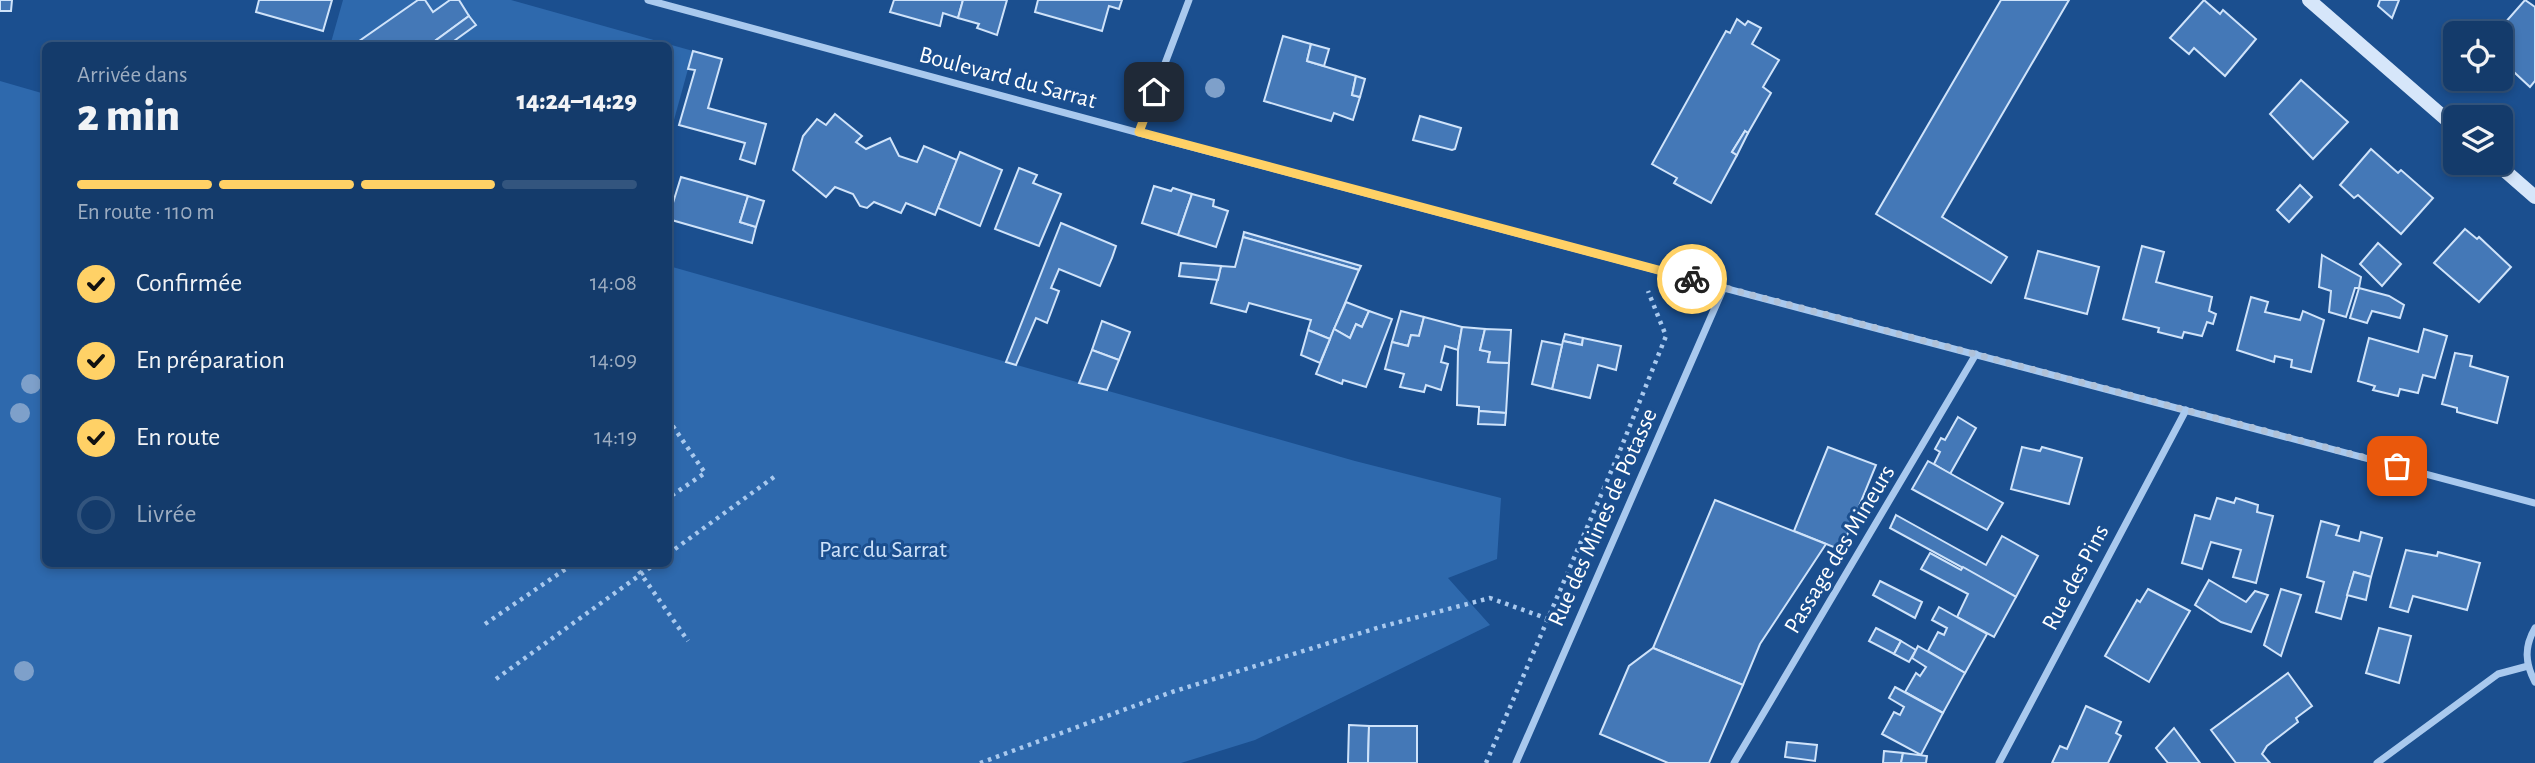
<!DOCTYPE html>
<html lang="fr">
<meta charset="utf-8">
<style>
body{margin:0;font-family:"Alegreya Sans",sans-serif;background:#1d4271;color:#f1f3f6;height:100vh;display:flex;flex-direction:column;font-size:26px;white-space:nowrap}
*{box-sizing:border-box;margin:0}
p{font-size:23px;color:#9dadc1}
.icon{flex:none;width:38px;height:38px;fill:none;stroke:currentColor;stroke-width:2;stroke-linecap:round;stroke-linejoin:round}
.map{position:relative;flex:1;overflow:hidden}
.panel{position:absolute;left:42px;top:42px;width:630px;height:525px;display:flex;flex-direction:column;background:#143b6b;border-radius:10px;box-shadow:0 4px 10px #0003,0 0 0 2px #33557e}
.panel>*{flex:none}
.buttons{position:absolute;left:2443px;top:21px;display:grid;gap:14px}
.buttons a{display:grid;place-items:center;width:70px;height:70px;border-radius:10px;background:#143b6b;box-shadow:0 4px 10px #0003,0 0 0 2px #33557e;font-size:35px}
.pin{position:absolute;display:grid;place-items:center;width:60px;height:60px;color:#fff;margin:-30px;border-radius:14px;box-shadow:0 4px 10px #0006}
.courier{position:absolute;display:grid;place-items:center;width:70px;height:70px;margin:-35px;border:5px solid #ffd166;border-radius:50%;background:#fff;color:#222;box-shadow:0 2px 9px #0007}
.summary em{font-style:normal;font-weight:800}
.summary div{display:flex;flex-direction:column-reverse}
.summary{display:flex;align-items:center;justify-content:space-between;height:119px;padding:0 35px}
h1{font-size:46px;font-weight:800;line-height:52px}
.bar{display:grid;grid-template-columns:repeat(4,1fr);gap:10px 7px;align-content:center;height:84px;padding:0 35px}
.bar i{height:9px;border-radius:5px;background:#33557e}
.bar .current{background:#ffd166}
.bar p{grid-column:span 4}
ol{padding:0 35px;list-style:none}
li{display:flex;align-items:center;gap:21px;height:77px}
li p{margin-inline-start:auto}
li .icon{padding:7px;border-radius:50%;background:#ffd166;color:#111;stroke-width:4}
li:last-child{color:#9dadc1}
li i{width:38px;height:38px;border:4px solid #33557e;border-radius:50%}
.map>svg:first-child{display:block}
</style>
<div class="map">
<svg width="2535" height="763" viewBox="0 0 2535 763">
<rect width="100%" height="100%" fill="#1b4f8f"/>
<!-- green -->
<g fill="#2e69ad">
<polygon points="343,0 511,0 693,51 669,138 668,46 330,46"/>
<polygon points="0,81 45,94 46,564 668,564 669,266 1355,461 1501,498 1497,559 1448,578 1490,625 1255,740 1181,763 0,763"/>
</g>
<!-- building -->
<g fill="#4478b7" stroke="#cfe3fa" stroke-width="2">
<polygon points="0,0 12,0 11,11 0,11"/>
<polygon points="259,0 332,0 323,31 256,12"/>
<polygon points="418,0 425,0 433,12 450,0 459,0 469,16 428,46 352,46"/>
<polygon points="894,0 963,0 958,18 943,13 940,26 890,12"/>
<polygon points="963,0 1007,0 997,35 977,28 979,24 958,18"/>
<polygon points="1038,0 1122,0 1119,9 1109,6 1102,31 1035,12"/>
<polygon points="2001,0 2069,0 1942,217 2007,257 1991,283 1876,214"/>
<polygon points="2204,0 2220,14 2223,10 2256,39 2225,76 2194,48 2189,54 2170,38"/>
<polygon points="2380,0 2399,0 2392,18 2378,6"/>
<polygon points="2525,0 2535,7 2535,81 2530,87 2501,60 2501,33 2496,33"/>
<polygon points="469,16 476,25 447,46 428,46"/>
<polygon points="1737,19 1745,25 1748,21 1761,28 1752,44 1779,60 1763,87 1771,93 1748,133 1745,131 1732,152 1737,155 1711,203 1674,183 1677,178 1652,164 1726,31 1730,33"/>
<polygon points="1283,36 1311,44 1307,61 1356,76 1352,95 1360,97 1353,120 1334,113 1331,121 1264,101"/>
<polygon points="1311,44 1329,49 1324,66 1307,61"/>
<polygon points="693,51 722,59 708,108 766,124 755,164 740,159 745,143 679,125 695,70 688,69"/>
<polygon points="1356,76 1365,79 1360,97 1352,95"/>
<polygon points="2301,80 2348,122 2313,159 2270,114"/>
<polygon points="835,114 862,136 856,142 866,149 890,138 899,156 917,162 924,146 957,160 935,215 906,203 901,213 874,202 867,208 860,206 853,194 835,187 826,197 793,170 803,136 817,119 826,125"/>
<polygon points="1420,116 1461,128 1455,149 1452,150 1413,140"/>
<polygon points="1745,131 1748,133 1737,155 1732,152"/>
<polygon points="2371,149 2398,173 2401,170 2433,198 2401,234 2358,195 2354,198 2340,185"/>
<polygon points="960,152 1002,170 980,226 938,208"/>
<polygon points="1019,168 1037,175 1033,183 1061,194 1039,246 995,229"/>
<polygon points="681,177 748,196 740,222 756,227 752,243 668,219"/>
<polygon points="2300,185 2312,197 2289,222 2277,210"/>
<polygon points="1154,186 1171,191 1173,188 1192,194 1178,235 1142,223"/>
<polygon points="1192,194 1214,200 1213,206 1228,211 1216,247 1178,235"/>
<polygon points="748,196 764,201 756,227 740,222"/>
<polygon points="1061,223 1116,246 1112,258 1100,286 1059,269 1051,288 1059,291 1047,323 1036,318 1016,365 1006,362"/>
<polygon points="2465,229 2477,239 2479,237 2511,267 2479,302 2434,263"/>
<polygon points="1244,232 1361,266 1359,270 1243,237"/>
<polygon points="1243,237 1359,270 1330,339 1308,330 1311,320 1249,303 1246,312 1211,303 1221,266 1235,267"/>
<polygon points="2378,243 2401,264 2382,286 2360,264"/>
<polygon points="2142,246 2164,252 2156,282 2212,297 2209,311 2216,314 2213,324 2207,322 2202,336 2184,332 2182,338 2158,332 2159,328 2123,319"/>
<polygon points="2038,251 2099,267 2087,314 2025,298"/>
<polygon points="2322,255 2361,277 2359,288 2355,288 2346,317 2329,312 2331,291 2319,287"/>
<polygon points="1181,263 1221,266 1218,280 1179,276"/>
<polygon points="2359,288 2389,296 2404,305 2400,318 2372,311 2367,323 2350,318"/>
<polygon points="2251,297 2268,302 2265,312 2300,320 2303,311 2324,320 2311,372 2291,367 2292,360 2275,356 2274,362 2237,350"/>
<polygon points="1346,302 1369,311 1362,327 1356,324 1350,338 1334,329"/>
<polygon points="1369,311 1392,319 1366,387 1343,380 1342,384 1316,374 1334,329 1350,338 1356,324 1362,327"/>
<polygon points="1401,311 1424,317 1419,336 1411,335 1408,346 1392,342"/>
<polygon points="1424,317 1462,327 1458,350 1445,346 1441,362 1448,364 1441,390 1426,385 1424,392 1400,387 1404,374 1385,369 1392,342 1408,346 1411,335 1419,336"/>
<polygon points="1102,321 1130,332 1119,360 1092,350"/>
<polygon points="1462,327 1485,329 1480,350 1490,352 1488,362 1509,363 1506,413 1479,411 1479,407 1457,405 1458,350"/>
<polygon points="1485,329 1511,330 1509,363 1488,362 1490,352 1480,350"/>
<polygon points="2424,329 2447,336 2435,378 2423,375 2418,393 2400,389 2398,396 2373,390 2375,386 2358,381 2369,338 2418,352"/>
<polygon points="1308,330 1330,339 1320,363 1301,355"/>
<polygon points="1565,334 1583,338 1582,345 1563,341"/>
<polygon points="1583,338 1621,346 1616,370 1598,365 1590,398 1552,389 1563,341 1582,345"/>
<polygon points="1542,341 1562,345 1552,389 1532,384"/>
<polygon points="1092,350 1119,360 1107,390 1079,383"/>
<polygon points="2455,353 2472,356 2470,366 2508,377 2497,423 2457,412 2457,408 2442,404"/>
<polygon points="1479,411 1506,413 1505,425 1478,424"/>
<polygon points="1958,417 1976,428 1950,474 1934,464 1940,452 1935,449 1941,438 1945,440"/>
<polygon points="1828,447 1876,465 1841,550 1794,531"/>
<polygon points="2022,447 2040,451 2042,447 2082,458 2069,504 2011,489"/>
<polygon points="1928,461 2003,503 1987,530 1912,489"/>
<polygon points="2217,498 2234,503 2236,498 2258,505 2257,512 2273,516 2256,583 2233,577 2241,550 2211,542 2202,569 2182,563 2195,515 2210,519"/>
<polygon points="1715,500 1826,544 1760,644 1743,685 1653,648"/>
<polygon points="1896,515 1986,565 2002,536 2038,556 2016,597 1890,528"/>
<polygon points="2321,521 2339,526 2336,535 2359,541 2361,532 2382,538 2371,577 2354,572 2341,619 2316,612 2324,582 2307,577"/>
<polygon points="2406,550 2437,556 2438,552 2480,563 2467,610 2413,596 2408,612 2390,607"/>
<polygon points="1930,553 1961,570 1963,567 2016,597 1994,637 1957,617 1968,594 1921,569"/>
<polygon points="2354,572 2371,577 2366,600 2347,595"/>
<polygon points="2209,580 2246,602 2255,591 2268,595 2251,632 2221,622 2195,605"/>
<polygon points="1880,581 1922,602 1915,618 1873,595"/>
<polygon points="2148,589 2190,611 2149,682 2105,656 2137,600 2140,602"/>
<polygon points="2281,589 2301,595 2281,656 2264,645"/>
<polygon points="1939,607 1987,634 1965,673 1928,651 1938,632 1944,635 1947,628 1932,620"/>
<polygon points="1876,628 1901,641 1894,654 1869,641"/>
<polygon points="2379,628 2411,636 2399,683 2366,673"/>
<polygon points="1901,641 1916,650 1909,662 1894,654"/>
<polygon points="1918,646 1965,673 1943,713 1905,692 1916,673 1920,676 1926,667 1912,658"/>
<polygon points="1653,648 1743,685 1709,763 1668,763 1600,734 1629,666"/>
<polygon points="2288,673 2312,706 2296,718 2298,722 2267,746 2262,754 2270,763 2236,763 2211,730"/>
<polygon points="1895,687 1943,713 1921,755 1882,734 1894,712 1900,715 1904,707 1889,698"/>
<polygon points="2086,706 2121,722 2116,733 2121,736 2108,763 2052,763 2060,746 2067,749"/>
<polygon points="1349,725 1369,726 1368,763 1348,763"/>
<polygon points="1369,726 1417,726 1417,763 1368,763"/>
<polygon points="2174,728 2200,763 2168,763 2156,748"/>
<polygon points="1787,742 1817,745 1815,761 1785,757"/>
<polygon points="1884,751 1903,753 1901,763 1883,763"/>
<polygon points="1903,753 1927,756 1926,763 1901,763"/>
</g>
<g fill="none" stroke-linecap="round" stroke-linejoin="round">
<!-- path -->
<g stroke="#a9c9ee" stroke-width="4.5" stroke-dasharray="3.5 5" stroke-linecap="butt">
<polyline points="668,419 705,473 668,498"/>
<polyline points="668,554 774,477"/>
<polyline points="634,564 688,641"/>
<polyline points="485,624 573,564"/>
<polyline points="496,679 655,564"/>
<polyline points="980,763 1172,692 1380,627 1490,598 1554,621"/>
<polyline points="1486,763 1619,453 1666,336 1648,291"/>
</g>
<!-- street -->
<g stroke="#a9c9ee" stroke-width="7">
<polyline points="648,0 1158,138 2535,503"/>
<polyline points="1139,132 1189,0"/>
<path d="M2535 628C2524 647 2525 663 2535 682"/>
<polyline points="1516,763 1724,287"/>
<polyline points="1734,763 1976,354"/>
<polyline points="1999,763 2186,410"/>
<polyline points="2377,763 2498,674 2528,666"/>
</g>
<!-- secondary -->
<g stroke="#d6e6fa" stroke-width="14">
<polyline points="2309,0 2455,127"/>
<polyline points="2496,163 2535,197"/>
</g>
</g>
<!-- trees -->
<g fill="#7ea0ca">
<circle cx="1140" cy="75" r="10"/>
<circle cx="1215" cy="88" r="10"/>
<circle cx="31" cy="384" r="10"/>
<circle cx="20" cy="413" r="10"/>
<circle cx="24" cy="671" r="10"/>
</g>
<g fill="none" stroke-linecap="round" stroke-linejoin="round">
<!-- done -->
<polyline stroke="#afc1d8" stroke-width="7" stroke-dasharray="0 12.6" points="1692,279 2397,466"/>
<!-- route -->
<polyline stroke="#ffd166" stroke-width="9" points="1154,92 1139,132 1692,279"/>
</g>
<g text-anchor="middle" stroke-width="6" stroke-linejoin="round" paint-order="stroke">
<!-- street labels -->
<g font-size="24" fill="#fff" stroke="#1b4f8f">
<text transform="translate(1008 77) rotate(15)" y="8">Boulevard du Sarrat</text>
<text transform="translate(1602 517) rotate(-66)" y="8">Rue des Mines de Potasse</text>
<text transform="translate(1839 549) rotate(-59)" y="8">Passage des Mineurs</text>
<text transform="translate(2075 577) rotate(-62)" y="8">Rue des Pins</text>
</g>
<!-- park labels -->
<g font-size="24" fill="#cfe3fa" stroke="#1b4f8f">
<text x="883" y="557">Parc du Sarrat</text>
</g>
</g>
</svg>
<div class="buttons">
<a><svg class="icon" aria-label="locate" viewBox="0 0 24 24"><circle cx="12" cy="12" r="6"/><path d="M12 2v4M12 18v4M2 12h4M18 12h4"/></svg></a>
<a><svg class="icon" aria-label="layers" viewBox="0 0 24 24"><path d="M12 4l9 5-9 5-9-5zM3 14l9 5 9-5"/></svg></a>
</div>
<div class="pin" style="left:2397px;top:466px;background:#ea580c"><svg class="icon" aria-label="bag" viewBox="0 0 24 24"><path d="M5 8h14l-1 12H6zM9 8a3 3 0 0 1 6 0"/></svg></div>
<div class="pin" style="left:1154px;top:92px;background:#1f2937"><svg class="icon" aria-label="home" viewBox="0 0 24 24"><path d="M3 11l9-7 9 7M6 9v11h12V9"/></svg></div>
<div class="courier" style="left:1692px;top:279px"><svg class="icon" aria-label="bike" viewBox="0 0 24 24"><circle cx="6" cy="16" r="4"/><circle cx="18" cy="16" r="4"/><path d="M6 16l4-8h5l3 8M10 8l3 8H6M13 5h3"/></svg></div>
<section class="panel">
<div class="summary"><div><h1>2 min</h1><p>Arrivée dans</p></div><em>14:24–14:29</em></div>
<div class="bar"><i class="current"></i><i class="current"></i><i class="current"></i><i></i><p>En route · 110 m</p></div>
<ol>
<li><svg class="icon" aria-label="check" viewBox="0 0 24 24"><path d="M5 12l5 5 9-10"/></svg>Confirmée<p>14:08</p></li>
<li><svg class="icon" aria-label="check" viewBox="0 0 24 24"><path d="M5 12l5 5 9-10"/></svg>En préparation<p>14:09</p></li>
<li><svg class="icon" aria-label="check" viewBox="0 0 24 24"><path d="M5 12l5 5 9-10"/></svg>En route<p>14:19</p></li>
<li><i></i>Livrée</li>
</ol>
</section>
</div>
